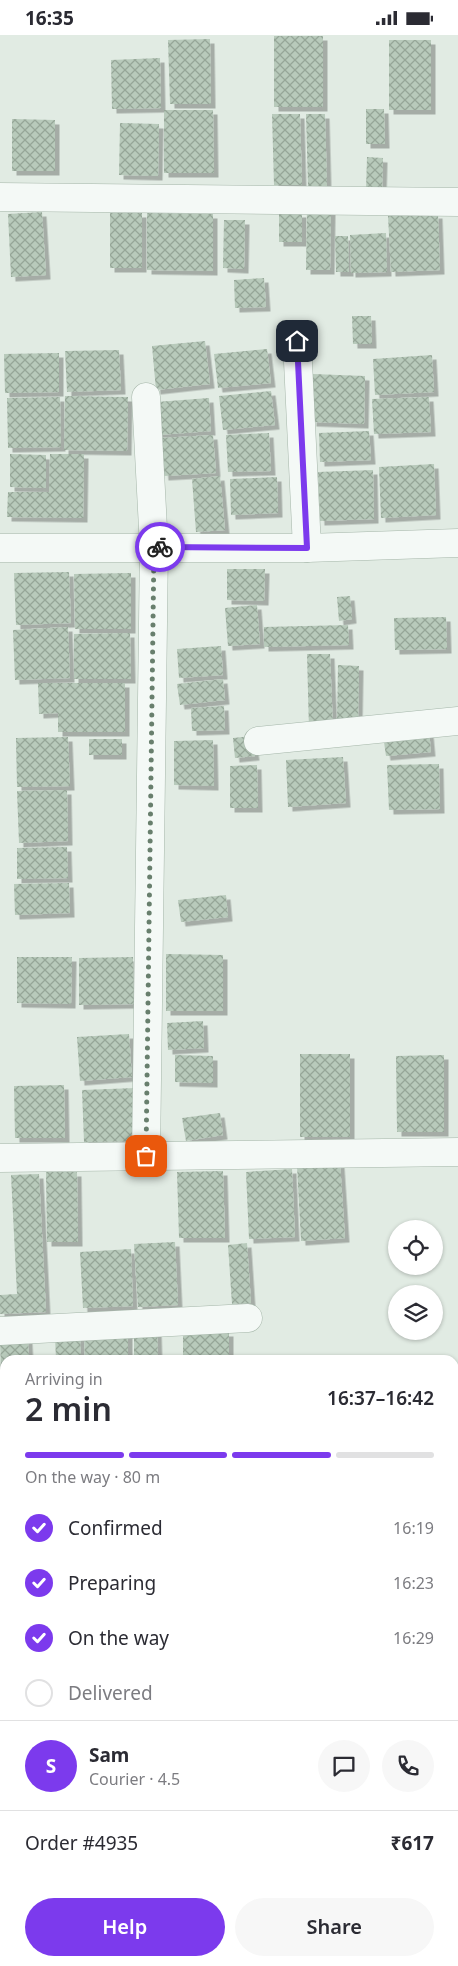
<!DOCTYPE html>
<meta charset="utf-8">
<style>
body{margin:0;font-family:"Noto Sans",sans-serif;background:#f7f7f7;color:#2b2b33;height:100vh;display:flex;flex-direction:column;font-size:19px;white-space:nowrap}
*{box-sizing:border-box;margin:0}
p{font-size:16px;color:#7c7c81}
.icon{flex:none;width:28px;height:28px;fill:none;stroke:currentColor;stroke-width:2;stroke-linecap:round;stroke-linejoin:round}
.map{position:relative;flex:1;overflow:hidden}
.drawer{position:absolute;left:0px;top:1320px;width:459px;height:611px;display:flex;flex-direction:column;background:#fff;border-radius:15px 15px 0 0;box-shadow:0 1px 4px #0004}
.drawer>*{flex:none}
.buttons{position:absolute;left:388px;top:1185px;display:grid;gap:10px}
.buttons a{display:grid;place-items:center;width:55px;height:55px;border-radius:50%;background:#fff;box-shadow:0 1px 4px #0004;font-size:25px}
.pin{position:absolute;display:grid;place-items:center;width:42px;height:42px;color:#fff;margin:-21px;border-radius:10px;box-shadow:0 2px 8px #0006}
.courier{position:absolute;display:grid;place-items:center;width:50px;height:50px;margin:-25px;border:4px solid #7c3aed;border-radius:50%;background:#fff;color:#222;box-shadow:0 1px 6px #0007}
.overview em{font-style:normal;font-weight:600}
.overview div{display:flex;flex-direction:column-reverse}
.overview{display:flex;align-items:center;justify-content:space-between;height:85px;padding:0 25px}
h1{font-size:32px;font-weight:600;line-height:38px}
.bar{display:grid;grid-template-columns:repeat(4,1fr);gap:8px 5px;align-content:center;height:60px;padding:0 25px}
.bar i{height:6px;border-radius:4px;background:#e1e1e2}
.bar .selected{background:#7c3aed}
.bar p{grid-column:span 4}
.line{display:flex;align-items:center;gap:12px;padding:0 25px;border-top:1px solid #e1e1e2}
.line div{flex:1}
.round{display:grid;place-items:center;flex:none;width:52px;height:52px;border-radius:26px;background:#f7f7f7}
ol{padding:0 25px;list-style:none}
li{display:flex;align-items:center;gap:15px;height:55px}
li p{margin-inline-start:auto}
li .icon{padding:5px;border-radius:50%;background:#7c3aed;color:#fff;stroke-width:4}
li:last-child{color:#7c7c81}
li i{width:28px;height:28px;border:2px solid #e1e1e2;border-radius:50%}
.action{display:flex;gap:10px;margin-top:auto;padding:10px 25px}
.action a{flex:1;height:58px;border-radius:30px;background:#7c3aed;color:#fff;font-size:20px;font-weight:600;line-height:58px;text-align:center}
.action a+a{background:#f7f7f7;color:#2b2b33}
.status{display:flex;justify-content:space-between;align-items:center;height:35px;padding:0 25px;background:#fff;direction:ltr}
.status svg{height:14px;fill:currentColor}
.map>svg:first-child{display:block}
</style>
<div class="status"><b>16:35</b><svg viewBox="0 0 49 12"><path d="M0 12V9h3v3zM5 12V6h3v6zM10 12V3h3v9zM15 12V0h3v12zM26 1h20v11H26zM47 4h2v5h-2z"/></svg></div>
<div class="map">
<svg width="458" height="1931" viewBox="0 0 458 1931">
<defs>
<pattern id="building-cross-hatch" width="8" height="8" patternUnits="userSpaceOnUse" patternTransform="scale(1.25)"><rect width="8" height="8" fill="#b8cabb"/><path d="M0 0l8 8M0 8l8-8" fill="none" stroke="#96a698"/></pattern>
<filter id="shadow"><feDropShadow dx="4.5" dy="4.5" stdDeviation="0" flood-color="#0004"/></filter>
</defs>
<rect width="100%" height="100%" fill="#e1ebe3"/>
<!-- building -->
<g fill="url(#building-cross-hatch)" filter="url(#shadow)">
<rect x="274" y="1" width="49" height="71"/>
<polygon points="210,4 211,69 170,69 168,5"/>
<rect x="389" y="5" width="42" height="70"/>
<polygon points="160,23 161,73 112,74 111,25"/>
<polygon points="366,74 384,74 385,109 366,109"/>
<polygon points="164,75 213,75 214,138 164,138"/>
<polygon points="272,79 300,79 302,150 274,150"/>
<polygon points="306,79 325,79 327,152 308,153"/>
<polygon points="12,84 55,85 55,136 12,136"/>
<polygon points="120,88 159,89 158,141 119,140"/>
<polygon points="367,122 383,123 382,155 366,154"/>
<polygon points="307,174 331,175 330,235 306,235"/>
<polygon points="42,177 46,240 11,242 8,179"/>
<rect x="110" y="178" width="32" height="55"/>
<polygon points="147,178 213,179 213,236 147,235"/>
<rect x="279" y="178" width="23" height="29"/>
<polygon points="438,179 440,235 391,237 388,181"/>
<polygon points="224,185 245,185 244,234 223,233"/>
<polygon points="386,198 387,237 351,238 350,200"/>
<polygon points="335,201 348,201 349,237 336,237"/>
<polygon points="264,243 266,272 235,273 234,245"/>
<polygon points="352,281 371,281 372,309 353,309"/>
<polygon points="205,306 210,349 156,355 152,311"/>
<polygon points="267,314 271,348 218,353 214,319"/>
<polygon points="119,315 121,355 67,357 65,316"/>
<polygon points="59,318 59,357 5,358 4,319"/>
<polygon points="432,320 434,357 375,360 373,324"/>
<polygon points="313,339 365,341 364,389 312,387"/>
<polygon points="271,356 275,390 223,395 219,361"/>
<polygon points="65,361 128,362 127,416 64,415"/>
<polygon points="60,362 61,412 8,413 7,363"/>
<polygon points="429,362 431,397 374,399 372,364"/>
<polygon points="209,363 211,396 158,400 156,367"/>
<polygon points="369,396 371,425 320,427 319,398"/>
<polygon points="269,398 271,436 228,437 226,400"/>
<polygon points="213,400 216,438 164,441 161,403"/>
<polygon points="10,419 46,420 46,453 10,452"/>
<polygon points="50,419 84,419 83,483 7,482 8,457 49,457"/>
<polygon points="434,429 436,480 381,483 379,432"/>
<polygon points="373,435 374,484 320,486 318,437"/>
<polygon points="220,441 225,495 196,497 192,444"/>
<polygon points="277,442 278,478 231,480 230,444"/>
<polygon points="227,534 265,534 264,566 227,565"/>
<polygon points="69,537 71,588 16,590 14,538"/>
<polygon points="131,538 131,594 75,594 74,539"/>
<polygon points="350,561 352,584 339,586 337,562"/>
<polygon points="257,570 260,609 228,611 225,573"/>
<polygon points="446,582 447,614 395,615 394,583"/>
<polygon points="348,590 349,610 264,612 264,592"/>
<polygon points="68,592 70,643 15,645 13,595"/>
<polygon points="130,598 131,644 74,644 74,599"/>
<polygon points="221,611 223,640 179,643 177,614"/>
<polygon points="307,619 330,619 333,694 309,695"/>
<polygon points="338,630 359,631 358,686 337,686"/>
<polygon points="223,644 225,665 180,670 177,649"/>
<polygon points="38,648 125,648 125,697 58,697 58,678 39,679"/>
<polygon points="224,671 225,695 192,696 191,673"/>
<polygon points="429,696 431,717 386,721 383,700"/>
<polygon points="252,701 255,721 235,723 233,703"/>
<polygon points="68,702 70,751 17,752 16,703"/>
<rect x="89" y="704" width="33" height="16"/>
<polygon points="213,705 214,751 174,750 174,706"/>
<polygon points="343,722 346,768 288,772 286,725"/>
<polygon points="439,729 440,774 389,775 387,730"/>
<polygon points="257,730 258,773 230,773 230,731"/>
<polygon points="67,755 68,806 19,808 17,756"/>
<polygon points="67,812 68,843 17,844 17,813"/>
<polygon points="69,848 70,878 15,880 14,849"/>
<polygon points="226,860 228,882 181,887 178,865"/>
<polygon points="166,919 223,920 223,976 166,976"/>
<polygon points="17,922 72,922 71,969 17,968"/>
<polygon points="133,922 134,969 79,970 79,923"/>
<polygon points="203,986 204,1013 168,1015 167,988"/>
<polygon points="129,999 132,1042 80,1046 77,1002"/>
<rect x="300" y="1019" width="50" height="83"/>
<polygon points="175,1020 213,1021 213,1048 175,1047"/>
<polygon points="444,1020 444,1097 397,1097 396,1021"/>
<polygon points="64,1050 65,1103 15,1103 14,1051"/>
<polygon points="136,1053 138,1106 84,1107 82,1055"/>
<polygon points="220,1078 223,1100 186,1106 182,1083"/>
<polygon points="340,1128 345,1203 301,1206 297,1131"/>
<polygon points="292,1134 295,1202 249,1204 246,1137"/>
<polygon points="223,1136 225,1203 179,1203 177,1137"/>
<polygon points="46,1137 77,1137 78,1207 47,1207"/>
<polygon points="39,1139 46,1277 0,1279 0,1260 17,1259 11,1140"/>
<polygon points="175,1207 178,1270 138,1272 134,1209"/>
<polygon points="247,1208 251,1268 232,1269 228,1210"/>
<polygon points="131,1214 133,1271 83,1273 80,1217"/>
<polygon points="134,1291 157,1291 158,1325 134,1325"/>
<rect x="183" y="1297" width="46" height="28"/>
<polygon points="128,1298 128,1325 85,1325 84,1299"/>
<polygon points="80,1300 81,1325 56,1325 55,1301"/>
<polygon points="28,1304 29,1325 5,1325 5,1372 2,1372 0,1305"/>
<polygon points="3,1475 5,1487 5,1504 0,1505 0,1476"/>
<polygon points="458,1778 458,1799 454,1800 454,1779"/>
<polygon points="458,1830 458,1879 454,1868 454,1831"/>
<polygon points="454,1910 458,1920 458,1931 422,1931 420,1926 454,1926"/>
<polygon points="328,1926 365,1926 367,1931 335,1931 333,1927 329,1928"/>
</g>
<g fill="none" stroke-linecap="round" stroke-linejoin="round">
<!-- service casing -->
<g stroke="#a5b6a9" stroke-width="18">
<g id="service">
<polyline points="0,1405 5,1405"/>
<polyline points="454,1440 458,1439"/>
<polyline points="0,1757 5,1757"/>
</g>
</g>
<!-- minor casing -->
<g stroke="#a5b6a9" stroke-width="29">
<g id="minor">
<polyline points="0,162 458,167"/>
<polyline points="297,306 307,513"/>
<polyline points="0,513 307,513 458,508"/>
<polyline points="258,706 458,686"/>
<polyline points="146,1121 154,512 146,362"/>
<polyline points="0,1123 458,1117"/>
<polyline points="0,1296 248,1283"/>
<polyline points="454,1718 458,1718"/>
<polyline points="0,1785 5,1785"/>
<polyline points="454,1822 458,1820"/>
<polyline points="304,1926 309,1931"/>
<polyline points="193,1931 215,1926"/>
</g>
</g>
<!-- service -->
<use href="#service" stroke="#f4f9f6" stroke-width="16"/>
<!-- minor -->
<use href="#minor" stroke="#f4f9f6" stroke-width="28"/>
</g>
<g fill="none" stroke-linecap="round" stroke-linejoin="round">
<!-- done -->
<polyline stroke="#687f6d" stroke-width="5" stroke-dasharray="0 9" points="146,1121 154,512 160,512"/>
<!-- route -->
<polyline stroke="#7c3aed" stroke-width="6" points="160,512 307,513 297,306"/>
</g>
</svg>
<div class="buttons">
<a><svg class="icon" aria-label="locate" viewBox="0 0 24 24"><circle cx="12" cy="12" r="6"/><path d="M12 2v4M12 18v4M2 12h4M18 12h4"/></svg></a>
<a><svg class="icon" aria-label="layers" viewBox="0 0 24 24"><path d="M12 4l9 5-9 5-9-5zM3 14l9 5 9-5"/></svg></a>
</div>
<div class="pin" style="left:146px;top:1121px;background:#ea580c"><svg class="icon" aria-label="bag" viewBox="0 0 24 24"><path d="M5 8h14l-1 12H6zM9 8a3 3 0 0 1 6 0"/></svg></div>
<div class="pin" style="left:297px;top:306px;background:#1f2937"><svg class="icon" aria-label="home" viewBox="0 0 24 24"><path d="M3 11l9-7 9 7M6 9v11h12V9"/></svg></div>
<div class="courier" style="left:160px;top:512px"><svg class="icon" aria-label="bike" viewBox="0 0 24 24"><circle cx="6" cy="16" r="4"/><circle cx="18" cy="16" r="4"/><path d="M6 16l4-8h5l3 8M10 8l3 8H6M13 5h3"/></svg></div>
<section class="drawer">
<div class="overview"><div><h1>2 min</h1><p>Arriving in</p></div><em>16:37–16:42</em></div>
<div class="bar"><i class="selected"></i><i class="selected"></i><i class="selected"></i><i></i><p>On the way · 80 m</p></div>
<ol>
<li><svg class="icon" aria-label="check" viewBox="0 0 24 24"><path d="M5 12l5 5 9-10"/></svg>Confirmed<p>16:19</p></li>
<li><svg class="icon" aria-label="check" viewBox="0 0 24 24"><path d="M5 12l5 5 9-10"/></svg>Preparing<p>16:23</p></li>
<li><svg class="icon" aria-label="check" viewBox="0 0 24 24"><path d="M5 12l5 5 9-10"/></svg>On the way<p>16:29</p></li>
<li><i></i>Delivered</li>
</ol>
<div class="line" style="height:90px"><b class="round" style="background:#7c3aed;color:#fff">S</b><div><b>Sam</b><p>Courier · 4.5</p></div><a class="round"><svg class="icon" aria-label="chat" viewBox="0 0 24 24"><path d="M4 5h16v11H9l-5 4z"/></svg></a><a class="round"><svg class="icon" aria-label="phone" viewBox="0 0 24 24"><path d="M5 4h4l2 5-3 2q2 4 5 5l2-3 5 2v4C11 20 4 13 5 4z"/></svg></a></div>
<div class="line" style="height:65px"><div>Order #4935</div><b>₹617</b></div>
<div class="action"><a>Help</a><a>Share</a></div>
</section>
</div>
